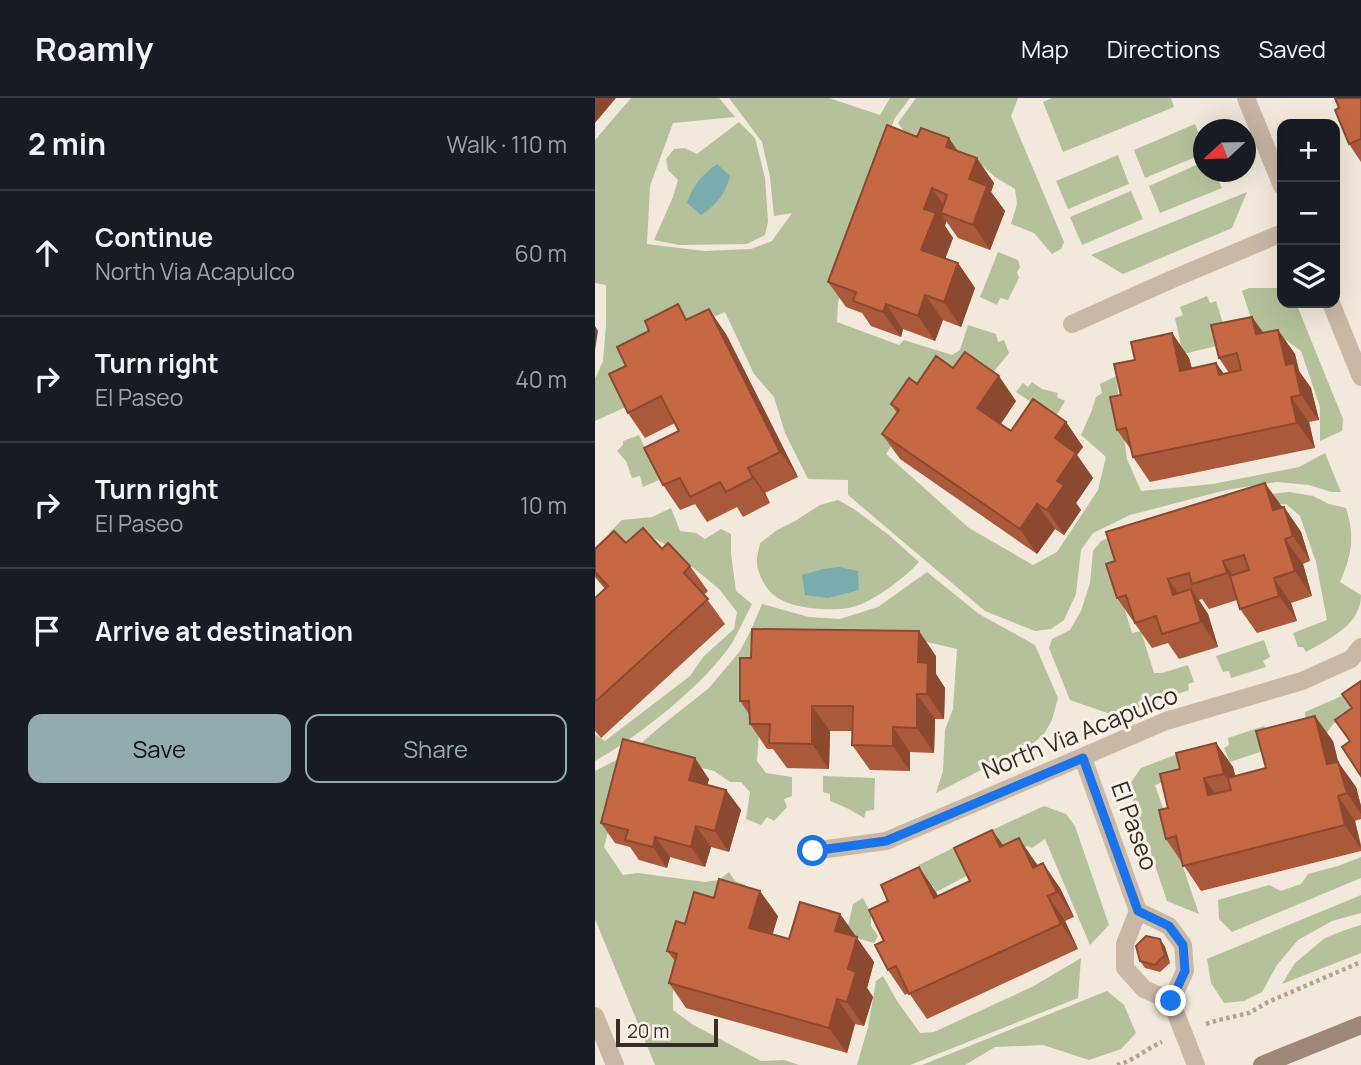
<!DOCTYPE html>
<meta charset="utf-8">
<style>
:root{--surface:#171b24;--page:#242831;--text:#f1f3f6;--muted:#9ea1a6;--line:#363941;--accent:#92abaf}
body{margin:0;font-family:Manrope,sans-serif;background:var(--page);color:var(--text)}
.controls{position:absolute;right:21px;top:21px;display:grid;overflow:hidden;border-radius:14px;box-shadow:0 7px 28px #0002}
.controls button{width:63px;height:63px;display:grid;place-items:center;padding:0;border:0;border-bottom:2px solid var(--line);background:var(--surface);color:var(--text);font:35px sans-serif}
.compass{position:absolute;left:598px;top:21px;width:63px;height:63px;border-radius:50%;background:var(--surface);box-shadow:0 7px 28px #0002;rotate:248deg}
.scale{position:absolute;left:21px;bottom:18px;width:102px;box-sizing:border-box;padding-left:7px;border:4px solid #372d28;border-top:0;font-size:19px;line-height:24px;white-space:nowrap;color:#372d28;-webkit-text-stroke:5px #faf2e8;paint-order:stroke}
.stop{position:absolute;width:21px;height:21px;margin:-16px;border:5px solid #1a73e8;border-radius:50%;background:#fff}
.stop.end{background:#1a73e8;border-color:#fff;box-shadow:0 2px 7px #0008}
.list{margin:0;padding:0;list-style:none}
h2{display:flex;justify-content:space-between;align-items:center;height:91px;margin:0;padding:0 28px;font-size:30px}
h2 small{font-size:23px;font-weight:400;color:var(--muted)}
.list li{display:grid;grid-template-columns:46px 1fr auto;gap:21px;align-items:center;box-sizing:border-box;height:126px;padding:0 28px;border-top:2px solid var(--line)}
.list b{display:block;font-size:26px;white-space:nowrap}
.list p{margin:0;font-size:23px;white-space:nowrap;color:var(--muted)}
.list em{font-size:23px;font-style:normal;color:var(--muted)}
.actions{display:flex;gap:14px;padding:21px 28px}
.actions a{flex:1;padding:16px 0;border:2px solid var(--accent);border-radius:14px;text-align:center;font-size:24px;color:var(--accent)}
.actions .main{background:var(--accent);color:#111}
.icon{flex:none;width:38px;height:38px;fill:none;stroke:currentColor;stroke-width:2;stroke-linecap:round;stroke-linejoin:round}
.map{position:relative;flex:none;width:766px;height:967px;overflow:hidden}
header{display:flex;align-items:center;gap:42px;box-sizing:border-box;height:98px;padding:0 35px;background:var(--surface);border-bottom:2px solid var(--line)}
header strong{font-size:33px}
nav{display:flex;gap:38px;margin-inline-start:auto;font-size:24px}
main{display:flex}
aside{flex:1;background:var(--surface)}
.map>svg:first-child{display:block}
.green{fill:#b4c19b}
.water{fill:#7aacaf}
.lines{fill:none;stroke-linecap:round;stroke-linejoin:round}
.path{stroke:#b6a292;stroke-width:4.5;stroke-dasharray:3.5 3.5;stroke-linecap:butt}
.minor{stroke:#cab8a7;stroke-width:18}
.secondary{stroke:#9e8779;stroke-width:18}
.wall{fill:#ab593b}
.shaded-wall{fill:#8b4930}
.building{fill:#c76845;stroke:#8b4930;stroke-width:2}
.route{stroke:#1a73e8;stroke-width:9}
.labels{text-anchor:middle;stroke-width:6;stroke-linejoin:round;paint-order:stroke}
.street-label{font-size:24px;fill:#372d28;stroke:#faf2e8}
</style>
<header>
<strong>Roamly</strong>
<nav><a>Map</a><a>Directions</a><a>Saved</a></nav>
</header>
<main>
<aside>
<h2>2 min<small>Walk · 110 m</small></h2>
<ul class="list">
<li><svg class="icon" aria-label="ahead" viewBox="0 0 24 24"><path d="M12 20V5M6 11l6-6 6 6"/></svg><div><b>Continue</b><p>North Via Acapulco</p></div><em>60 m</em></li>
<li><svg class="icon" aria-label="right" viewBox="0 0 24 24"><path d="M7 20v-9h11M14 6l5 5-5 5"/></svg><div><b>Turn right</b><p>El Paseo</p></div><em>40 m</em></li>
<li><svg class="icon" aria-label="right" viewBox="0 0 24 24"><path d="M7 20v-9h11M14 6l5 5-5 5"/></svg><div><b>Turn right</b><p>El Paseo</p></div><em>10 m</em></li>
<li><svg class="icon" aria-label="arrive" viewBox="0 0 24 24"><path d="M6 21V4h12l-3 4 3 4H6"/></svg><div><b>Arrive at destination</b></div></li>
</ul>
<div class="actions"><a class="main">Save</a><a>Share</a></div>
</aside>
<div class="map">
<svg width="766" height="967" viewBox="0 0 766 967">
<rect width="100%" height="100%" fill="#f2e8dc"/>
<path class="green" d="M36,0h88l16,19 -62,6 -23,63 -3,58 57,7 47,-2 21,-8 20,-28 -18,3 -4,-39 -8,-35 -33,-44h100l51,17 10,-17h20l-15,20 -11,26 12,7 -58,151 -1,20 62,23 5,-5 48,15 8,-5 8,-25 28,9 2,8 6,-2 5,13 -18,22 -68,24 -37,55 83,74 64,37 24,-13 41,-62 8,-33 -25,-22 11,-25 4,-13 6,-4 -2,-9 16,-8 11,83 14,32 72,-7 86,-17 26,-14 16,39h-10l-22,-7 -32,-3 -51,8 -96,25 -37,18 -12,17 -5,44 -12,26 -13,9 -16,2 -50,-20 -137,-116v-15l-40,-1 -23,-46 -11,-36 -20,-23 -29,-62 -67,29 -32,66 -31,14v-42l8,-18 3,-36v-40l-11,-2v-143z
M321,0h102l-7,18 53,126 -3,7 -9,5 -18,-21 -23,-9 6,-20 -2,-15 -20,-12 -22,-20 -65,-20 -10,-14z
M457,0h119l3,9 -111,45 -20,-50z
M144,24l16,16 10,40 3,44 -3,13 -18,9 -68,1 -25,-5 19,-43 5,-17 -10,-10 -2,-11 8,-10 11,-1 12,6z
M600,26l8,21v9l-58,24 -11,-28z
M523,57l11,29 -61,25 -12,-28z
M608,64v10h12l7,16 -62,25 -11,-27z
M536,93l12,28 -61,26 -12,-28z
M652,94l-15,36 -109,46 -32,-19z
M403,154l20,8 2,7 -3,5 2,6 -11,22 -8,-2 -3,7 -17,-8z
M654,190h33v15h14l47,116 -1,12 -22,10v-34l-19,-56 -26,-19 -18,4 -15,-45z
M612,198l3,7 6,-2 13,42 -46,11 -8,-36 8,-3 -3,-8z
M437,284l10,7 16,4 -1,4 8,4 -10,17 -39,-26 7,-9 5,4z
M44,337l20,45 -16,7 -3,-11 -8,2 -6,-17 -9,-10 6,-6v-4z
M694,394l24,4 16,8 17,4c9,29 6,46 -6,74l21,13c0,30 -32,44 -55,57l-3,-5h-5l-5,-14 34,-13 -11,-58 -16,-46 -14,-12 -26,1 -146,69 18,59 9,-2 13,42h8l26,-8 6,17 -6,2 1,6 -73,26 -46,-16 -21,-52 3,-9 18,-9 11,-19 9,-28 3,-32 8,-10 20,-9 99,-33z
M243,402l16,9 36,27 29,26c-13,15 -46,40 -66,45 -20,5 -62,2 -78,-11 -9,-6 -17,-22 -18,-32 -1,-7 2,-15 3,-21l17,-13 18,-9 25,-16z
M76,410l9,23 16,2 9,6 16,-10 10,5v20l5,37 16,13c-7,13 -13,27 -20,39 -28,42 -93,93 -137,118v-27l10,7 85,-65 14,-20 30,-27 3,-17 -18,-23 -53,-44 -19,-11 -24,19 -14,-20 13,-13 30,-3z
M332,474l52,42 56,31 23,53 -6,22 -8,14 -12,10 -96,49 7,-22 2,-41 8,-21 4,-60 -51,-12 -147,96 -2,28 9,12 26,4v19l-8,3 3,8 -13,14 -7,-4 -6,8 -15,-6 4,-27 -9,-10h-11l-16,-11 -81,-21 28,-24 48,-38 31,-37 11,-21 11,-26 47,13 31,2 38,-12z
M669,542l6,17 -7,4 3,6 -35,11 -2,-7 -6,1 -7,-16z
M749,597l4,7 8,-4 5,12 -28,14 -6,9 -20,7 -2,-28z
M669,628l11,21 -45,15 -6,-14 5,-3 -1,-7z
M593,652l9,19 -42,16 44,129 -32,-13 -36,-107 -1,-10 11,-16z
M35,655l-26,94 19,28 15,-2 67,9 14,-2 10,-8 6,9 11,4 -4,16 -22,-5 -11,4 -36,80v30l19,14 69,37 23,-1 15,5h-144l-60,-146v-148z
M228,678l52,2 -1,32 -8,1 -2,7 -15,-9 -19,-8v-7l-7,-2z
M449,708l22,8 9,12 34,99 -19,20 -45,-106 -13,9 -5,-2 -17,9 -17,-20 -1,-5z
M358,750l4,7 5,-2 10,20 -36,19 -3,-6 -9,3 -6,-15 4,-3 -3,-6z
M766,759v21l-129,54 -13,-13 -1,-19 51,-15 12,6 20,-7 7,-10 30,-8z
M766,797v18l-29,8 -34,19 -21,25 -15,27 -18,9 -20,2 -13,-20 -4,-24z
M268,800l8,16v12l7,10 -4,7 -28,-8 7,-31z
M766,827v28l-79,31 13,-21 30,-25 20,-8z
M486,860l-3,40 -168,67h-53l11,-38 8,-46 7,-5 14,25 23,32 14,-1 98,-45z
M512,893l17,14 12,28 -15,16 -32,11 -46,-15 -48,2 -30,18h-43z"/>
<path class="water" d="M122,66l13,12c-5,18 -13,29 -29,39l-14,-12c6,-18 15,-28 30,-39z
M244,469l19,4 1,19 -31,8 -23,-3 -3,-20 21,-6z"/>
<g class="lines">
<path class="path" d="M611,926l13,-4 30,-7 19,-11 93,-40
M522,967c16,-4 29,-16 45,-23"/>
<path class="minor" d="M651,0l36,88
M736,205l30,74
M477,226l96,-43 114,-48
M488,660l55,153 -13,33v24l19,21 27,12 25,64
M217,753l74,-10 280,-120 136,-40 49,-22 10,-12
M543,813l31,15 14,19 2,26 -14,30
M0,918l20,49"/>
<path class="secondary" d="M667,967l99,-40"/>
</g>
<path class="wall" d="M766,0v64l-12,-18z
M363,53l36,32 -3,9 14,19 -15,39 -32,-12 -12,-17 -1,5 8,12 -8,21 13,4 17,25 -14,39 -18,-7 -8,21 -32,-12 -2,8 -30,-11 -9,-13 -16,-6 -18,-25z
M657,219l11,16 15,-3 17,24 4,17 12,17 8,32 -10,2 6,26 -165,34 -17,-25 -1,-6 -15,-21 4,-35 14,-35 37,-27 17,25 3,10 24,-5 8,11 5,-1 -10,-15z
M94,221l37,15 72,143 -33,16 5,10 -27,14 -6,-10 -30,15 -12,-18 -15,6 -17,-25 16,-54 -4,-8 -30,15 -17,-25z
M358,270l63,33 -15,23 10,7 55,-9 17,25 -6,8 16,23 -17,25 5,7 -17,25 -9,-6 -18,25 -137,-95 -18,-25 15,-21 -6,-9 26,-20z
M689,409l17,25 9,29 -7,3 9,32 -21,7 6,18 -40,12 -17,-24 -3,-9 -28,9 -7,-10 -3,1 9,14 10,33 -39,12 -11,-16 -16,5 -35,-50z
M31,445l36,6 28,17 18,25 -4,4 21,29 -124,114 -6,-7v-133l10,-9 -10,-12v-28z
M341,558v18l9,14 -1,31h-9l-1,34 -24,-1v19l-40,-1 -18,-25 1,-14h-23l-1,38 -42,-1 -14,-19h-6l-17,-25 -1,-10 -9,-13z
M738,643l5,21 18,25 5,19v13l-6,2 6,24v6l-160,40 -35,-52 2,-31 12,-39 36,-26 17,24 2,9 31,-8z
M114,681l-2,6 19,5 15,20 -12,42 -18,-5 -6,20 -35,-10 -3,11 -28,-8 -9,-13 -15,-4 -14,-20z
M397,732l11,15 33,18 2,2 22,23 14,29 -9,4 13,28 -151,70 -18,-26 -4,2 -17,-25 -4,-29 4,-40 31,-34 19,29 32,-15z
M245,816l34,48 -7,26 6,9 -9,29 -9,-2 -8,29 -161,-45 -17,-25 6,-22 -8,-10 18,-27 93,-8 -6,19 17,4z
M565,841l5,8 5,16 -10,9 -15,-4 -5,-7z"/>
<path class="shaded-wall" d="M0,0h21l-21,25z
M354,40l17,25 -20,-16z
M382,60l17,25 -3,9 14,19 -15,39 -17,-25 -4,-46z
M337,90l17,25h-8l5,8 -1,5 8,12 -14,37 -18,-25 3,-41z
M363,165l17,25 -14,39 -17,-25z
M330,197l18,25 -8,21 -17,-25z
M291,206l17,25 -2,8 -18,-25z
M114,211l17,25 72,143 -18,-25z
M657,219l18,25 -14,-8z
M0,228l3,5 -3,19z
M683,232l17,24 4,17 12,17 8,32 -18,-25 -15,-30z
M577,235l17,25 9,38 -18,-25z
M621,265l18,25 -15,-13z
M404,278l17,25 -22,32 -17,-25z
M696,299l18,25 6,26 -18,-25z
M471,324l17,25 -6,8 16,23 -17,25 5,7 -17,25 -17,-25 10,-29 -2,-43z
M153,370l17,25 5,10 -17,-25z
M670,385l18,25 -10,2z
M442,406l18,25 -18,25 -17,-25z
M689,409l17,25 9,29 -17,-25z
M690,441l18,25 9,32 -17,-25z
M628,463l17,25 4,12 -17,-25z
M679,480l17,25 6,18 -18,-25z
M573,481l18,25 -13,-9z
M596,491l17,25 10,33 -17,-25z
M324,533l17,25v18l9,14 -1,31 -17,-25 -9,-32z
M322,596l18,25 -1,34 -17,-25z
M217,608l18,25 -1,38 -17,-25z
M720,618l18,25 12,48 -18,-25z
M298,629l17,25v19l-17,-25z
M621,645l17,24 8,32 -17,-25z
M100,660l14,21 -6,21 -14,-20z
M743,664l18,25 5,19v8l-14,-21z
M609,680l18,25 -14,-8z
M131,692l15,20 -12,42 -14,-21z
M743,698l17,25 6,28 -16,-24z
M101,728l15,21 -6,20 -14,-20z
M397,732l18,25 -10,-8z
M60,739l15,20 -3,11 -14,-21z
M424,740l17,25 14,30 -17,-25z
M448,765l17,25 14,29 -17,-25z
M324,769l17,25 15,31 -17,-25z
M165,793l18,25 -11,37 -18,-25z
M453,798l17,25 13,28 -17,-25z
M245,816l34,48 -7,26 6,9 -9,29 -17,-24 1,-33 -13,-38z
M565,841l5,8 5,16 -5,-8z
M242,901l18,25 -8,29 -18,-25z"/>
<path class="building" d="M740,0h26v41l-12,5 -14,-34 4,-2z
M292,27l30,12 4,-9 28,10 -3,9 31,11 -8,21 18,7 -14,39 -32,-12 6,-18 -15,-7 -8,21 12,4 -15,37 37,13 -14,39 -19,-7 -7,21 -32,-12 -3,8 -30,-11 3,-9 -28,-10z
M83,206l8,16 23,-11 71,143 -32,16 5,10 -27,14 -6,-10 -30,15 -10,-19 -17,7 -19,-37 35,-17 -18,-35 -33,17 -19,-39 17,-8 -9,-19 32,-16 -4,-10z
M657,219l4,17 22,-4 8,35 8,-2 7,32 -10,2 6,26 -164,34 -7,-29 -9,2 -7,-33 11,-2 -7,-31 21,-4 -4,-18 41,-9 8,38 36,-8 3,12 22,-5 -4,-17 -18,5 -8,-33z
M370,254l34,24 -22,32 34,23 22,-32 33,23 -11,16 21,15 -19,28 7,4 -17,25 -10,-6 -17,25 -138,-95 17,-24 -8,-6 18,-26 8,6 19,-28 17,12z
M670,385l8,27 11,-3 9,29 -8,3 10,32 -21,7 5,18 -39,13 -10,-33 19,-6 -5,-15 -21,6 4,12 -35,11 -3,-11 -21,6 5,16 18,-6 10,33 -39,12 -6,-18 -21,7 -9,-28 -9,3 -11,-34 9,-3 -9,-29z
M48,430l19,21 6,-6 22,23 -6,7 24,26 -113,103v-104l13,-12 -13,-14v-23l19,-18 12,12z
M157,531l167,2 -1,31 10,1 -1,31h-10v34l-24,-1v19l-41,-1 1,-39h-41v38l-43,-1 1,-19h-20l-1,-23h-9v-43h11z
M766,583v95l-19,-29 8,-6 -15,-21 17,-12 -10,-14z
M720,618l12,48 11,-2 9,31 -9,3 7,29 -162,41 -7,-30 -10,3 -7,-29 9,-2 -8,-34 20,-5 -4,-16 40,-10 8,31 -20,4 4,17 23,-5 -3,-12 38,-10 -10,-37z
M28,641l72,19 -6,22 37,10 -11,41 -19,-5 -5,21 -36,-10 -2,10 -28,-7 3,-10 -27,-7z
M397,732l8,17 19,-9 14,30 10,-5 14,29 -9,4 13,28 -152,70 -13,-28 -8,4 -13,-25 9,-4 -15,-31 19,-9 -7,-16 38,-18 15,31 36,-17 -16,-33z
M124,781l41,12 -11,37 40,11 11,-37 40,12 -5,17 22,6 -9,32 8,3 -9,30 -10,-3 -8,29 -160,-45 8,-29 -10,-3 9,-30 9,3 9,-32 20,6z
M551,838l14,3 5,16 -10,10 -15,-4 -4,-15z"/>
<g class="lines">
<path class="route" d="M218,753l73,-10 197,-83 55,153 31,15 14,19 2,26 -14,30"/>
</g>
<g class="labels">
<g class="street-label">
<text transform="translate(485 635) rotate(-22)" y="8">North Via Acapulco</text>
<text transform="translate(539 728) rotate(70)" y="8">El Paseo</text>
</g>
</g>
</svg>
<div class="controls">
<button>+</button>
<button>−</button>
<button><svg class="icon" aria-label="layers" viewBox="0 0 24 24"><path d="M12 4l9 5-9 5-9-5zM3 14l9 5 9-5"/></svg></button>
</div>
<svg class="compass" viewBox="-18 -18 36 36"><path d="M0-13l5 13h-10z" fill="#e53935"/><path d="M0 13l5-13h-10z" fill="#9ea1a6"/></svg>
<div class="scale">20 m</div>
<div class="stop" style="left:218px;top:753px"></div>
<div class="stop end" style="left:576px;top:903px"></div>
</div>
</main>
